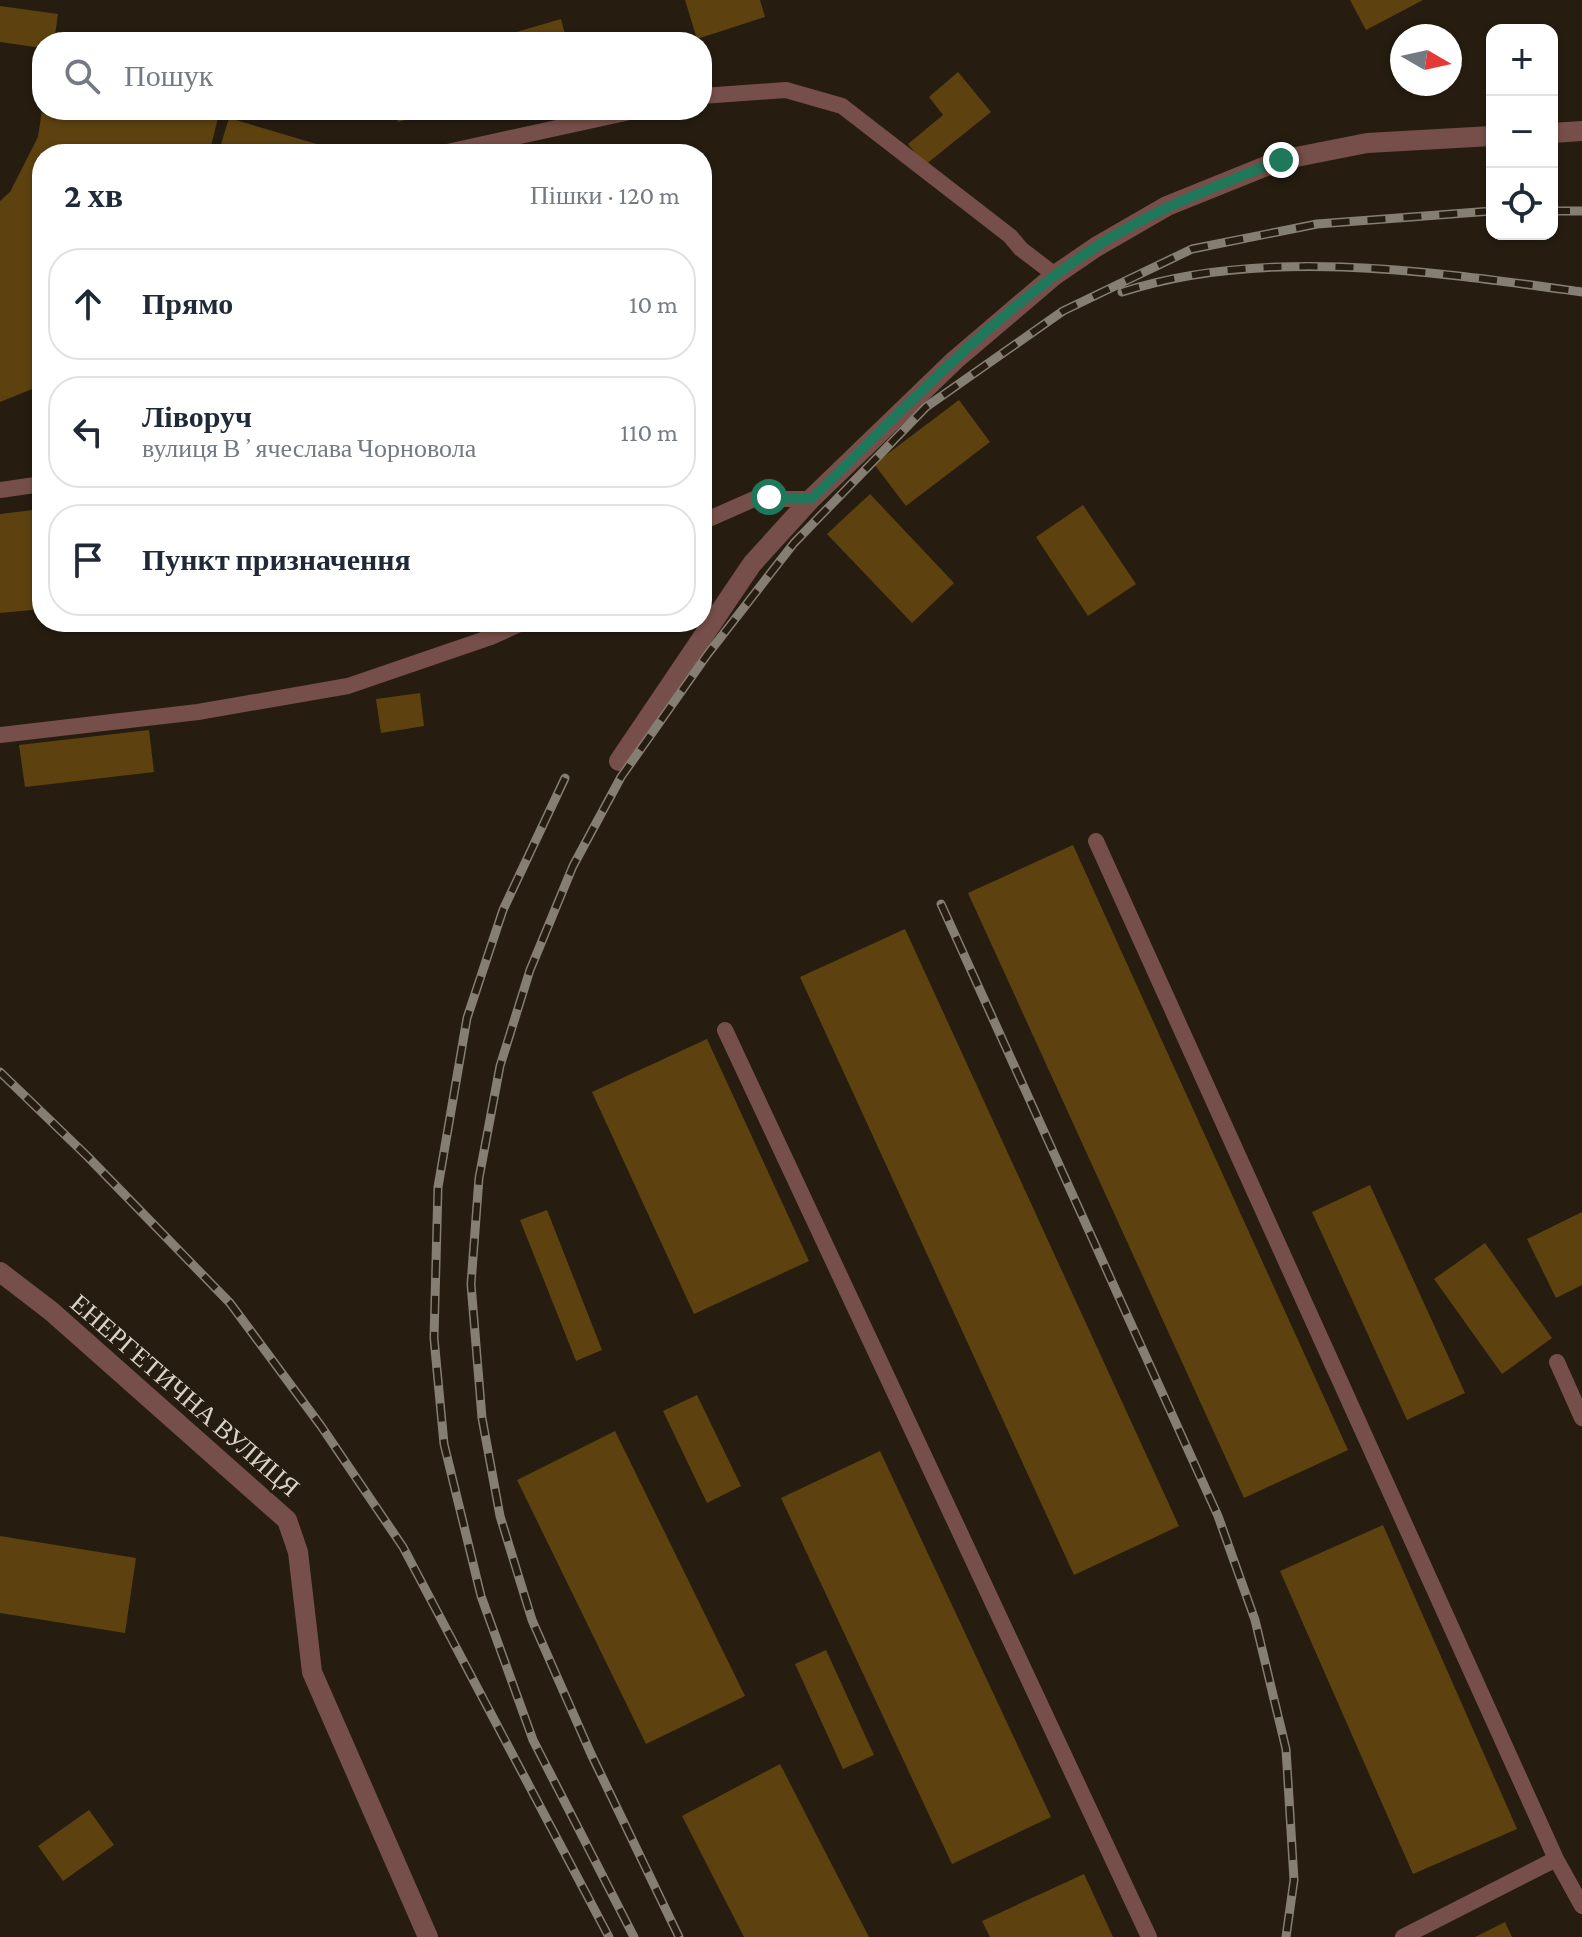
<!DOCTYPE html>
<html lang="uk">
<meta charset="utf-8">
<style>
:root{--surface:#fff;--page:#f2f2f3;--text:#1f2937;--muted:#747a83;--line:#e0e1e3}
body{margin:0;font-family:"Crimson Pro",serif;background:var(--page);color:var(--text)}
.controls{position:absolute;right:24px;top:24px;display:grid;overflow:hidden;border-radius:16px;box-shadow:0 2px 6px #0004}
.controls button{width:72px;height:72px;display:grid;place-items:center;padding:0;border:0;border-bottom:2px solid var(--line);background:var(--surface);color:var(--text);font:40px sans-serif}
.compass{position:absolute;left:1390px;top:24px;width:72px;height:72px;border-radius:50%;background:var(--surface);box-shadow:0 2px 6px #0004;rotate:99deg}
.stop{position:absolute;width:24px;height:24px;margin:-18px;border:6px solid #20785b;border-radius:50%;background:#fff}
.stop.end{background:#20785b;border-color:#fff;box-shadow:0 2px 8px #0008}
.list{margin:0;padding:0;list-style:none}
h2{display:flex;justify-content:space-between;align-items:center;height:104px;margin:0;padding:0 32px;font-size:34px}
h2 small{font-size:26px;font-weight:400;color:var(--muted)}
.list li{display:grid;grid-template-columns:52px 1fr auto;gap:24px;align-items:center;box-sizing:border-box;height:112px;margin:0 16px 16px;padding:0 16px;border:2px solid var(--line);border-radius:32px}
.list b{display:block;font-size:30px;white-space:nowrap}
.list p{margin:0;font-size:26px;white-space:nowrap;color:var(--muted)}
.list em{font-size:26px;font-style:normal;color:var(--muted)}
.icon{flex:none;width:44px;height:44px;fill:none;stroke:currentColor;stroke-width:2;stroke-linecap:round;stroke-linejoin:round}
.map{position:relative;flex:none;width:1582px;height:1937px;overflow:hidden}
.search{position:absolute;background:var(--surface);box-shadow:0 2px 6px #0004;left:32px;top:32px;width:680px;height:88px;display:flex;align-items:center;gap:20px;box-sizing:border-box;padding:0 28px;border-radius:32px;color:var(--muted);font-size:30px}
.panel{position:absolute;background:var(--surface);box-shadow:0 2px 6px #0004;left:32px;top:144px;width:680px;height:488px;border-radius:32px}
.map>svg:first-child{display:block}
.building{fill:#5d4210}
.lines{fill:none;stroke-linecap:round;stroke-linejoin:round}
.service{stroke:#774f4a;stroke-width:16}
.minor{stroke:#774f4a;stroke-width:20}
.rail-casing{stroke:#857e73;stroke-width:9}
.rail{stroke:#261d10;stroke-width:6;stroke-dasharray:18;stroke-linecap:butt}
.route{stroke:#20785b;stroke-width:10}
.labels{text-anchor:middle;stroke-width:6;stroke-linejoin:round;paint-order:stroke}
.street-label{font-size:26px;fill:#d8d2c9;stroke:#261d10}
</style>
<div class="map">
<svg width="1582" height="1937" viewBox="0 0 1582 1937">
<rect width="100%" height="100%" fill="#261d10"/>
<path class="building" d="M685,0h75l5,17 -68,22z
M1350,0h73l-57,30z
M0,6l58,8 -4,28h-12v6l-42,-6z
M561,19l6,23h-81v-1z
M958,72l33,40 -66,53 -17,-21 35,-29 -14,-18z
M42,110h178l-11,44h-167v231l-42,17v-201l10,-9 28,-55z
M394,110h43v1l-39,11z
M229,118l118,35v1h-129z
M959,400l31,42 -84,64 -32,-42z
M870,494l84,89 -42,40 -85,-89z
M1083,505l53,79 -48,32 -52,-79z
M42,509v100l-42,4v-99z
M420,693l4,33 -43,7 -5,-34z
M149,730l5,42 -129,15 -6,-42z
M1073,845l275,605 -104,48 -276,-605z
M905,929l274,597 -105,49 -274,-598z
M707,1039l102,222 -115,53 -102,-222z
M1370,1185l95,208 -58,27 -95,-208z
M547,1210l55,140 -26,11 -56,-141z
M1582,1212v73l-26,13 -29,-59z
M1485,1243l67,95 -50,36 -68,-95z
M697,1395l44,91 -34,17 -44,-92z
M615,1431l130,265 -99,48 -129,-264z
M880,1451l171,366 -99,47 -171,-366z
M1383,1525l134,304 -104,45 -133,-303z
M0,1536l136,22 -11,75 -125,-20z
M826,1650l48,105 -31,14 -48,-105z
M780,1764l89,173h-125l-62,-121z
M89,1810l25,35 -51,36 -25,-35z
M1084,1874l29,63h-123l-8,-16z
M1505,1922l7,15h-37z"/>
<g class="lines">
<path class="service" d="M702,96l84,-6 56,16 168,130 11,13 34,26
M438,154l201,-44
M0,490l42,-6
M702,522l52,-23h57
M0,735l198,-23 150,-26 143,-49 33,-15
M1096,841l460,1018 26,47
M725,1030l424,907
M1557,1362l25,56
M1403,1937l153,-78"/>
<path class="minor" d="M1552,133l30,-2
M619,761l133,-197 59,-65 144,-139 100,-85 41,-28 71,-41 114,-46 86,-17 125,-7
M0,1272l51,39 236,209 11,32 14,120 116,265"/>
<g class="rail-casing">
<path id="rail" d="M1552,211h30
M1122,292c142,-46 314,-20 460,0
M565,778l-62,132 -36,108 -29,169 -4,151 10,106 37,152 52,144 101,197
M941,904l277,612 37,104 31,129 8,131 -8,57
M0,1072l87,84 143,147 91,123 82,121 206,390
M679,1937l-88,-183 -59,-134 -32,-104 -18,-98 -11,-134 8,-106 21,-112 30,-96 43,-104 48,-89 86,-122 87,-112 132,-136 137,-96 129,-62 125,-25 175,-13"/>
</g>
<use href="#rail" class="rail"/>
</g>
<g class="lines">
<path class="route" d="M769,497l42,2c90,-87 178,-182 283,-251 58,-38 123,-62 187,-88"/>
</g>
<g class="labels">
<g class="street-label">
<text transform="translate(185 1395) rotate(41)" y="9">ЕНЕРГЕТИЧНА ВУЛИЦЯ</text>
</g>
</g>
</svg>
<div class="controls">
<button>+</button>
<button>−</button>
<button><svg class="icon" aria-label="locate" viewBox="0 0 24 24"><circle cx="12" cy="12" r="6"/><path d="M12 2v4M12 18v4M2 12h4M18 12h4"/></svg></button>
</div>
<svg class="compass" viewBox="-18 -18 36 36"><path d="M0-13l5 13h-10z" fill="#e53935"/><path d="M0 13l5-13h-10z" fill="#747a83"/></svg>
<div class="stop" style="left:769px;top:497px"></div>
<div class="stop end" style="left:1281px;top:160px"></div>
<div class="search"><svg class="icon" aria-label="search" viewBox="0 0 24 24"><circle cx="10" cy="10" r="6"/><path d="M15 15l6 6"/></svg>Пошук</div>
<section class="panel">
<h2>2 хв<small>Пішки · 120 m</small></h2>
<ul class="list">
<li><svg class="icon" aria-label="ahead" viewBox="0 0 24 24"><path d="M12 20V5M6 11l6-6 6 6"/></svg><div><b>Прямо</b></div><em>10 m</em></li>
<li><svg class="icon" aria-label="left" viewBox="0 0 24 24"><path d="M17 20v-9H6M10 6l-5 5 5 5"/></svg><div><b>Ліворуч</b><p>вулиця Вʼячеслава Чорновола</p></div><em>110 m</em></li>
<li><svg class="icon" aria-label="arrive" viewBox="0 0 24 24"><path d="M6 21V4h12l-3 4 3 4H6"/></svg><div><b>Пункт призначення</b></div></li>
</ul>
</section>
</div>
